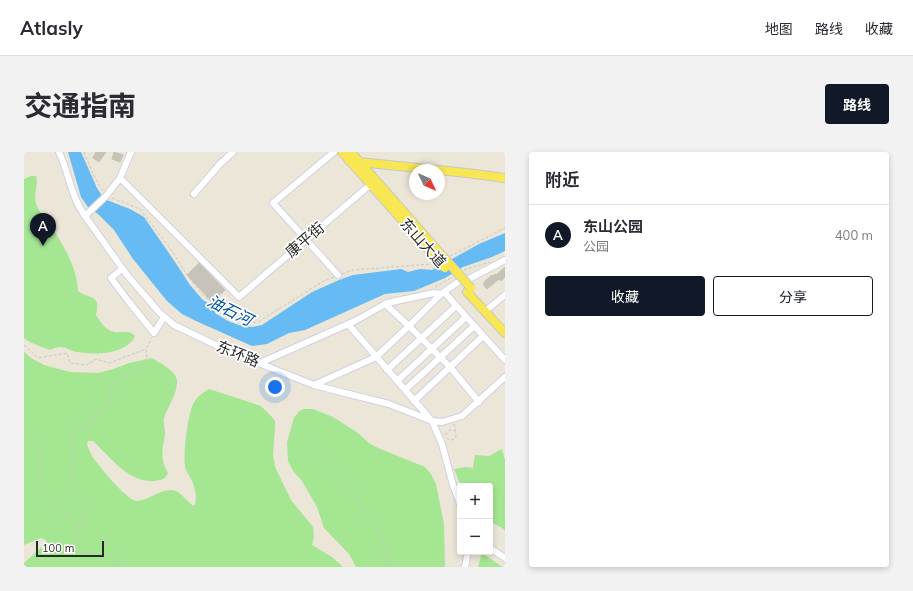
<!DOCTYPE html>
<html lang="zh">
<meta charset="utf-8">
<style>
:root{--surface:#fff;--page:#f2f2f3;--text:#2b2b33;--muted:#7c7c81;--line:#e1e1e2;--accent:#111827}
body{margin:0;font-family:Mulish,"Noto Sans SC",sans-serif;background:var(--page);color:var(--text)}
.controls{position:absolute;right:12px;bottom:12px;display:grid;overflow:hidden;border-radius:4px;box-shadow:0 2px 6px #0003}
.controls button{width:36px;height:36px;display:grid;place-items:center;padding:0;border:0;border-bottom:1px solid var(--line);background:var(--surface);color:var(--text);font:20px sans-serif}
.compass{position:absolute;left:385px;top:12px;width:36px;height:36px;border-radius:50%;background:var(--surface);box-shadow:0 2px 6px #0003;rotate:134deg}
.scale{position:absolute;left:12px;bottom:10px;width:68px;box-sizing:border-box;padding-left:4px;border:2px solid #292929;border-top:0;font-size:11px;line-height:14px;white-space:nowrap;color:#292929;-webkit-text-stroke:3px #fff;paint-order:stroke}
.you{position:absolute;left:251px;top:235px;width:14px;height:14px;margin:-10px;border:3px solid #fff;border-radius:50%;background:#1a73e8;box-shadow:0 0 0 6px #1a73e833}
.badge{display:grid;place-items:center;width:26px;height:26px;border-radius:50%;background:var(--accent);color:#fff;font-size:13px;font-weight:700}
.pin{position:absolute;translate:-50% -33px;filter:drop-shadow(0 1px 2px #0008)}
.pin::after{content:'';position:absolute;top:21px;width:14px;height:12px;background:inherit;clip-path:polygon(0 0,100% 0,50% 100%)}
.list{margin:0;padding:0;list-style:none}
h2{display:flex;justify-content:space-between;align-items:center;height:52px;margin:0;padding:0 16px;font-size:17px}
h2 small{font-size:13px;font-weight:400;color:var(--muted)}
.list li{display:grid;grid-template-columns:26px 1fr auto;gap:12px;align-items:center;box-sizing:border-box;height:60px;padding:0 16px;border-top:1px solid var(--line)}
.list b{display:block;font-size:15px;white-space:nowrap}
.list p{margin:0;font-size:13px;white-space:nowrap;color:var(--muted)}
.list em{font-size:13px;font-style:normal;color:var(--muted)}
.actions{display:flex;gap:8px;padding:12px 16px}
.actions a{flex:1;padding:9px 0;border:1px solid var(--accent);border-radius:4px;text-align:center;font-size:14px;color:var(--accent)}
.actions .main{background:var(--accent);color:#fff}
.map{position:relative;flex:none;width:481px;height:415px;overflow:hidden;border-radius:4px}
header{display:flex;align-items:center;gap:24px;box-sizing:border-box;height:56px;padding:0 20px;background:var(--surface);border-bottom:1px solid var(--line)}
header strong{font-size:19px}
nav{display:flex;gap:22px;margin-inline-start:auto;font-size:14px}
.intro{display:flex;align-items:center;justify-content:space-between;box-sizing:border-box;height:96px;padding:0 24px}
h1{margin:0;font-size:28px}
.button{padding:10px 18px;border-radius:4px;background:var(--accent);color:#fff;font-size:14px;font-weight:700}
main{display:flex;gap:24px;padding:0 24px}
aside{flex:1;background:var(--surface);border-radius:4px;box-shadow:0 2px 6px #0003}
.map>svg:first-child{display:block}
.green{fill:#a4e692}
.water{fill:#66bbf4}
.building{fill:#c7c3b9;stroke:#c7c3b3}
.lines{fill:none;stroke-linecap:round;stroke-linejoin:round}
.minor-casing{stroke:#cfd0e3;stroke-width:8}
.major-casing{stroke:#c7c7c7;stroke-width:10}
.path{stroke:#c7c7c7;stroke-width:1;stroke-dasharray:3 2;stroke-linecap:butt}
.minor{stroke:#fff;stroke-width:6}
.major{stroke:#f7e753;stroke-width:8}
.major-bridge-casing{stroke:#c7c7c7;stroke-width:10;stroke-linecap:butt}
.major-bridge{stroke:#f7e753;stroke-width:8}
.labels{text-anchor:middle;stroke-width:3.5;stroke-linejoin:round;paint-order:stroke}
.street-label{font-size:15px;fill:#292929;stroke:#fff}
.water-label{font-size:16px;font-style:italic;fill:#06569f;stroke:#fff}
</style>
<header>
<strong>Atlasly</strong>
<nav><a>地图</a><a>路线</a><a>收藏</a></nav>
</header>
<div class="intro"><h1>交通指南</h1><a class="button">路线</a></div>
<main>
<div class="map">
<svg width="481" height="415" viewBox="0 0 481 415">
<rect width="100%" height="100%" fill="#ece6d9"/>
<path class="green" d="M7,24h5c3,10 -4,20 1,30 3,8 10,13 14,20 13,20 26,42 27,65 12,9 23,2 18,24 4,6 10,16 18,17 9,1 14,-3 21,4 -9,19 -40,19 -58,16 -11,-2 -13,-9 -27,-2 -6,-2 -22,-8 -26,-12v-159z
M0,200l7,6 13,7 26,7 28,1 15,-4 16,-6 23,-5c8,5 20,11 24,19 5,11 -9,31 -12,41 -1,5 1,11 1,16 -2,15 -6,23 3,39 -3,7 -7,7 -15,8 -25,1 -43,-24 -60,-40h-5l-1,4c2,4 4,10 7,14 6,8 33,42 43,42 12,-1 23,-12 35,-11 9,1 15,12 22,16 4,-7 1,-20 -3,-27 -2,-5 -6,-8 -6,-14 -2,-11 3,-56 10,-64 3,-5 9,-9 14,-12l52,17 11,11 3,4v6l-2,28 2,12 16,33 22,27 1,9 -2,9 20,12 11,10h-319v-4l21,-19 1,-4 -5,-2 -17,7z
M280,257h9l20,8 25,16 11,10 9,5 47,19 6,7 5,10 8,40 1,43h-89l-7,-13 -25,-26 -7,-21 -15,-26 -9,-10 -5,-10 -1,-19 7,-24 5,-7z
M478,297l3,11v70l-15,-9v-35h-29l-7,-17 12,-2 7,1 2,-13 14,1z
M458,401l19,13 3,1h-26z"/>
<path class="water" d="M44,0h13l16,36 7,11 26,10 14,8 31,45 15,23 12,14 14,10 -1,4 13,8 11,4 13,2 10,-2 50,-33 27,-12 14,-5 48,-6 7,3 12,-3 12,1 47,-26 26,-11v18l-13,6 -29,10 -18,11 -31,13 -29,3 -80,36 -16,3 -22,11 -15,2 -56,-25 -14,-7 -15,-13 -34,-42 -19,-29 -16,-16 -10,-7 -7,-10z"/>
<path class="building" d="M72,0h10l-7,10 -6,-4z
M90,0l9,3 -3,7 -8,-3z
M175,111l26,27 -13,12 -25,-27z
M481,115v10l-4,4 -2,-2 -12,10 -4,-5 2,-2h-1l8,-7v1l3,-2 1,1z"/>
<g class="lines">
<g class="minor-casing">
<path id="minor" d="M35,0c10,21 12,45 26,64l21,-20 14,-18 11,-26
M310,0l-61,51 65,72
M96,26l119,119 132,-113
M170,42l26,-30 13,-12
M61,64l42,59 32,37 15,13 46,22 61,25 33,13 27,7 48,12 43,17 10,1 20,-6 43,-39
M98,117l-11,9 18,24 25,31 10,-16
M441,129l40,-21
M420,140l61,68
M361,152l24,22 32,-32 17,-12
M465,156l16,-13
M324,172l84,97 10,23 11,41 7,19
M236,211l95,-42 32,-18 47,-10 7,1
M363,218l69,-64
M373,229l69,-64
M290,233l62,-28 33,-31 41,41 29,35
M381,238l69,-64
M390,249l69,-65
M466,396l15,10
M441,415l3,-15"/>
</g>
<g class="major-casing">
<path id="major" d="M318,0l92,104
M327,0l87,99
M325,9l118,12 38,5
M443,140l38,41"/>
</g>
<path class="path" d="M60,0l9,22 10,17
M88,46l28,11 32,42 15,24 15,19 19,15 -2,4c13,6 24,11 39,9l64,-40 12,-5
M426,104l55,-28
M440,118l26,-8
M318,122l11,-4 79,-6
M411,135l18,-10
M0,193l14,13 29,-5 3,10 17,2 9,-6 13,4 37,-14
M430,272l2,6 -1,1
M422 283a5 5 0 1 1 10 0a5 5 0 1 1-10 0Z
M0,290l6,-1c19,18 7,26 12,46 4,20 20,20 29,34 4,6 3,11 5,18 1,5 4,9 7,13l28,5 5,3 2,7
M292,292l45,60 3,13 15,15 13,35
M51,380c25,-31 3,-24 -8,-49l4,-5c0,-14 9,-21 -1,-35 3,-10 10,-16 20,-16l5,-7 -2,-6 8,-1 10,-16 2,-16 22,-9 12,-14 -1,-9 6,-11"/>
<use href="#minor" class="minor"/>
<use href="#major" class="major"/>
<g class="major-bridge-casing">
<path id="major-bridge" d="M414,99l33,37
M410,104l11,12"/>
</g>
<use href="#major-bridge" class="major-bridge"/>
</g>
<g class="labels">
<g class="street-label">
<text transform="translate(281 88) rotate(-40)" y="5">康平街</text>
<text transform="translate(399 91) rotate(48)" y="5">东山大道</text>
<text transform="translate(214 202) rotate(22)" y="5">东环路</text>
</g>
<g class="water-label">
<text transform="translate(206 158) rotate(27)" y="6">油石河</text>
</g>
</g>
</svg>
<div class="controls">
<button>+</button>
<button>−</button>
</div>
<svg class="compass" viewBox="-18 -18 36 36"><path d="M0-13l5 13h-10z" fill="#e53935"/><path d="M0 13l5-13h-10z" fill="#7c7c81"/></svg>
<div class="scale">100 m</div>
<div class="you"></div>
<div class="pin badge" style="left:19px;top:94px">A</div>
</div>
<aside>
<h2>附近<small></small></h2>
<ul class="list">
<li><span class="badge">A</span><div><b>东山公园</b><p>公园</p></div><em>400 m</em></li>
</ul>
<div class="actions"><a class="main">收藏</a><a>分享</a></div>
</aside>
</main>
